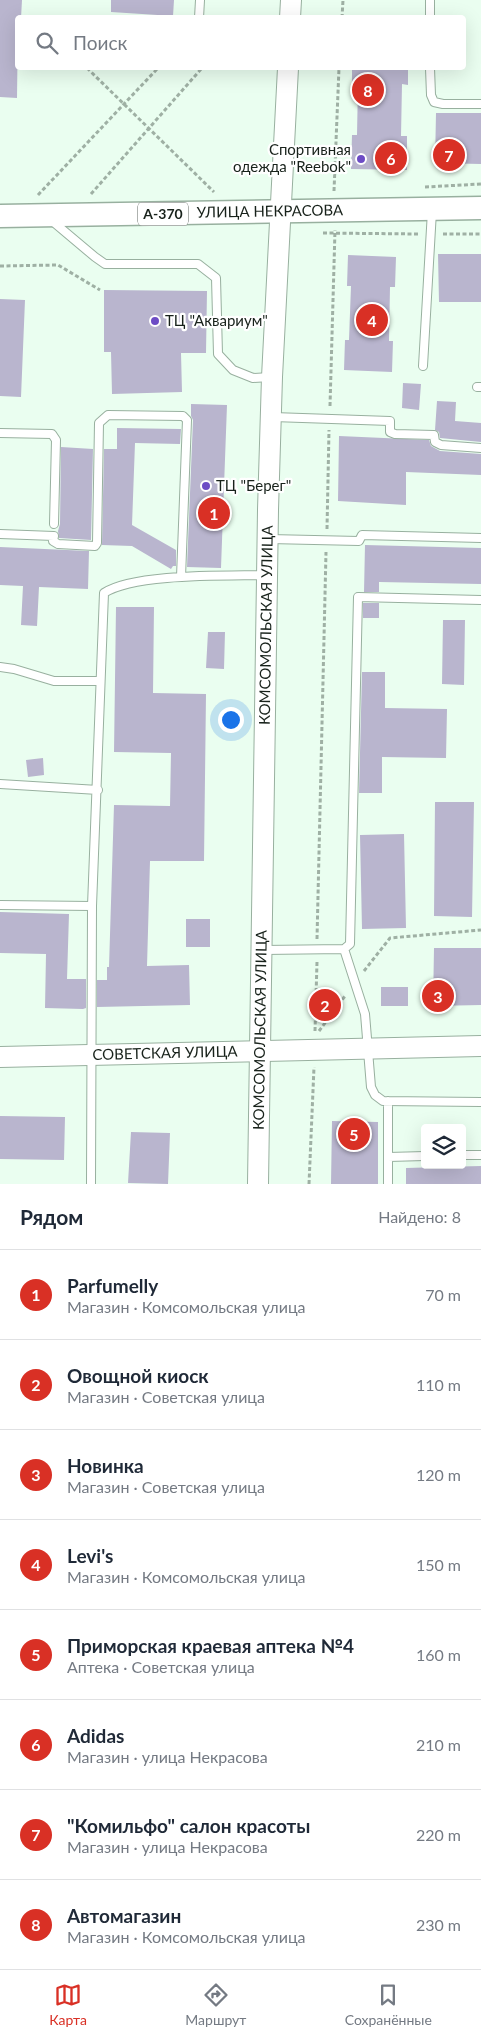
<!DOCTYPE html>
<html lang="ru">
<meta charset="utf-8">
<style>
:root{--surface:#fff;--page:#f2f2f3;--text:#1f2937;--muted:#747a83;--line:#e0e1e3;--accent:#d93025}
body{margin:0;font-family:Lato,sans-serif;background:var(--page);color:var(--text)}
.controls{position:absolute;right:15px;bottom:15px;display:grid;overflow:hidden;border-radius:5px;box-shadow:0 5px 20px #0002}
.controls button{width:45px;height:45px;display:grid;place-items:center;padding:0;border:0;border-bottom:1px solid var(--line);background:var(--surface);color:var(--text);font:25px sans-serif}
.you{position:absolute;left:230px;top:719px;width:18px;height:18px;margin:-12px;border:4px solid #fff;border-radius:50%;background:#1a73e8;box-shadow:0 0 0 8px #1a73e833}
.badge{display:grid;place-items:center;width:32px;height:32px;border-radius:50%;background:var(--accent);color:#fff;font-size:16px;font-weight:700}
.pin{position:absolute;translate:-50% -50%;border:2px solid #fff;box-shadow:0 1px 5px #0006}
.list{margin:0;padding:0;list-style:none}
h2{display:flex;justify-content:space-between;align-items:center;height:65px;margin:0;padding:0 20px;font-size:21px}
h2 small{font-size:16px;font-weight:400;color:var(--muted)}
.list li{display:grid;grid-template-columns:32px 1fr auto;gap:15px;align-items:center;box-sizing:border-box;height:90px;padding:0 20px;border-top:1px solid var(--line)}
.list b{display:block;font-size:19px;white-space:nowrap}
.list p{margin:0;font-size:16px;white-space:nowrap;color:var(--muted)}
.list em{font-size:16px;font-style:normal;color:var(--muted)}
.icon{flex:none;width:28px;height:28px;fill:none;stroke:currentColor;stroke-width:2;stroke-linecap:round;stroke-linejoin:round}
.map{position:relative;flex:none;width:481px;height:1184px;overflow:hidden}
.search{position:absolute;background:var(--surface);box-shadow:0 5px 20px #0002;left:15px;right:15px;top:15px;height:55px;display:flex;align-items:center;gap:12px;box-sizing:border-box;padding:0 18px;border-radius:5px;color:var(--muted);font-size:19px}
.sheet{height:785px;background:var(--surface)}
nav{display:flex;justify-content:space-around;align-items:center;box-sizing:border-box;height:70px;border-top:1px solid var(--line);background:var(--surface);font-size:14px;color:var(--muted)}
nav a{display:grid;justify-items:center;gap:2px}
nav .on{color:var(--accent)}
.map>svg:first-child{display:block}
.building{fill:#b9b5ce}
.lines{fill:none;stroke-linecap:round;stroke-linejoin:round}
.service-casing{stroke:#98b09f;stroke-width:10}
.secondary-casing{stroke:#98b09f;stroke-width:22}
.primary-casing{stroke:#98b09f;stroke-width:25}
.path{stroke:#9fb0a4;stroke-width:3;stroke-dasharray:4 2.5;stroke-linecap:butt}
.service{stroke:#fff;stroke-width:8}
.secondary{stroke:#fff;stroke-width:20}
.primary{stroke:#fff;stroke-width:22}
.poi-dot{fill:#6d4cc5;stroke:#fff;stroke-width:2}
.labels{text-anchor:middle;stroke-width:4.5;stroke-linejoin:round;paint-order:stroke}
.shield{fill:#fff;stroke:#5d645f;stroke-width:1}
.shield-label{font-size:14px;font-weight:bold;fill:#18221b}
.poi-label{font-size:15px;fill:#18221b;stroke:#fff;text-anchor:start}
.street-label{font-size:15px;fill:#18221b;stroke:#fff}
</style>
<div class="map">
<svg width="481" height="1184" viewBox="0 0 481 1184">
<rect width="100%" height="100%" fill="#eafef0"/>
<path class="building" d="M0,0h22l-1,18h-3l-1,80 -17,-1z
M111,0h63l-1,16 -62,-4z
M352,68h56v17l-6,-1 -1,52h6v34l-56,-1 1,-34h5l1,-52h-6z
M436,113h45v51l-46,-1z
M438,254h43v48h-42z
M348,255l48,2 -1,30h-5l-1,54h4l-1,31 -48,-2 1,-30h4l2,-54h-4z
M104,290l103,1 -1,62h-25l1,39 -70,2 -1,-42h-7z
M0,299l25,1 -4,97 -21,-1z
M403,383l18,1 -2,26 -17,-2z
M437,401l19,1 -1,19 26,2v19l-41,-4 -1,-6 -4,-2z
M191,404l36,1 -6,163 -34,-1 6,-147 -2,-4z
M117,428l64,1 -1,15 -45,-1 -3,82 44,25v16h-3l-2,3 -39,-23 -30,-1 2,-96h13z
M339,436l90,4 2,6 9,5 41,3v21l-75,-3v33l-68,-4z
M61,447l32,2 -2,91 -32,-2 -1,-7 2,-7z
M365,545l116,3v36l-102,-2v10h-15z
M0,547l89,4 -1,38 -49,-2 -2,39 -16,-1 2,-39 -23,-1z
M363,603h16v15h-16z
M116,607h38l-1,86 53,1 -2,167h-54l-3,105 42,-1 1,40 -93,2v-27h10v-13h2l5,-162 56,1 1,-53 -57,-1z
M443,620h22l-1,65 -22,-1z
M208,632h17l-1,37 -18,-1z
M362,672h23v36l62,1 -1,49 -64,-1v36h-23z
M43,758l1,17 -16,2 -2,-17z
M435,802h39l-2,115 -38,-1z
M404,834l2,94 -44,1 -2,-94z
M0,912l69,2 -2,65h19v29l-3,1 -38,-1 1,-54 -46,-1z
M186,919h24v28h-24z
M434,948h47v57l-48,1z
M381,987h27v19h-27z
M0,1116l65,1 -1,43 -64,-1z
M332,1121l46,1v62h-47z
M131,1132l39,1 -2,51 -40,-1z
M481,1166v18h-75v-16z"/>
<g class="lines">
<g class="service-casing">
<path id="service" d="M199,18l1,-18
M430,18v-18
M430,68l1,27 3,7 9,2h38
M51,220l44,37 10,7h93l18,14 2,76 15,16 20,8 17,-1
M423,366l9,-155
M477,387h4
M273,417l117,4v11l5,2 39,1 1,7 6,3 40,3
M0,433l52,1 4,6 -2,84
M0,534l54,2 -1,5 5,3 37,2 2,-3 2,-120 9,-8 75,1 4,4 -6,157
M269,539l90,2 3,-6 119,3
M0,667l14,2 40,12h46
M0,784l98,6
M0,905l92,1
M344,949l21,65 6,73 4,8 8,6 98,1
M263,950l81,-1 6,-5 8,-347 123,3
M462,1155h19
M388,1157l37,-1
M91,1184l1,-278 12,-313c30,-20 124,-17 162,-18
M388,1184v-83"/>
</g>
<g class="secondary-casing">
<g id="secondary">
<path d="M290,18l1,-18"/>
<path id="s1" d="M0,1057l481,-11"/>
<path id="s2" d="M258,1184l10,-674 4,-133 16,-309"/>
</g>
</g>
<g class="primary-casing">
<g id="primary">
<path id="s3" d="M0,216l481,-8"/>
</g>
</g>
<path class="path" d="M342,18l1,-18
M87,68l127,124
M425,187l56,-3
M334,191l5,-123
M91,194l111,-126
M38,195l120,-127
M323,233l96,1
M443,234h38
M0,266l58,-1 42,25
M330,406l5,-176
M327,529l2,-99
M317,939l9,-387
M364,971l26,-33 91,-8
M315,1031l2,-69
M319,1031l26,-35
M309,1184l5,-117"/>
<use href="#service" class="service"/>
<use href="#secondary" class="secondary"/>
<use href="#primary" class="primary"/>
</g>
<g class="poi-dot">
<circle cx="361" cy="159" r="5"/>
<circle cx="155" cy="321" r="5"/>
<circle cx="206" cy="486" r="5"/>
</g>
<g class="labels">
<rect class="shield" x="138" y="202.5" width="50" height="23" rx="4"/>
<g class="shield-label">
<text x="163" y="219">А-370</text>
</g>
<g class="poi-label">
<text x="351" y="155" text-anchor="end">Спортивная<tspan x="351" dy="17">одежда "Reebok"</tspan></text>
<text x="165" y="326">ТЦ "Аквариум"</text>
<text x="216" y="491">ТЦ "Берег"</text>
</g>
<g class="street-label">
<text dy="5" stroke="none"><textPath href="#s3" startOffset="270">УЛИЦА НЕКРАСОВА</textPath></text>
<text dy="5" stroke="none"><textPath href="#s2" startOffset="559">КОМСОМОЛЬСКАЯ УЛИЦА</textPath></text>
<text dy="5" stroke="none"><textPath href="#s2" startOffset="154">КОМСОМОЛЬСКАЯ УЛИЦА</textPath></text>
<text dy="5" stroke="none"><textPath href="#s1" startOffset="165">СОВЕТСКАЯ УЛИЦА</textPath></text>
</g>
</g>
</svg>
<div class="controls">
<button><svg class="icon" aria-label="layers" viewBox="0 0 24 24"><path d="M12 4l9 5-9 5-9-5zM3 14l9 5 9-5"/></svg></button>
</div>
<div class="you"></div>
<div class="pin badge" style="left:214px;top:513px">1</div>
<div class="pin badge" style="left:325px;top:1005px">2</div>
<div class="pin badge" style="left:438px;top:996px">3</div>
<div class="pin badge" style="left:372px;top:320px">4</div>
<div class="pin badge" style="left:354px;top:1134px">5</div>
<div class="pin badge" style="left:391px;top:158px">6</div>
<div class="pin badge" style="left:449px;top:155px">7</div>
<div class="pin badge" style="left:368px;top:90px">8</div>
<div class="search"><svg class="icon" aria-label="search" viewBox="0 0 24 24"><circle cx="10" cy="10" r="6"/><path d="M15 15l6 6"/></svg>Поиск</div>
</div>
<section class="sheet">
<h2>Рядом<small>Найдено: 8</small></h2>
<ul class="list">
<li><span class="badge">1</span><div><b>Parfumelly</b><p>Магазин · Комсомольская улица</p></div><em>70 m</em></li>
<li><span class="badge">2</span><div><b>Овощной киоск</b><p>Магазин · Советская улица</p></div><em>110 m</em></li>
<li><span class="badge">3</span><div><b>Новинка</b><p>Магазин · Советская улица</p></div><em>120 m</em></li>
<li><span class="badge">4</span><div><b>Levi's</b><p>Магазин · Комсомольская улица</p></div><em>150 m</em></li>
<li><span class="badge">5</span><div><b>Приморская краевая аптека №4</b><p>Аптека · Советская улица</p></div><em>160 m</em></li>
<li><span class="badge">6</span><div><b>Adidas</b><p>Магазин · улица Некрасова</p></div><em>210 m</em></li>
<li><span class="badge">7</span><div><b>&quot;Комильфо&quot; салон красоты</b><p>Магазин · улица Некрасова</p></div><em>220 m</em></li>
<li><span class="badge">8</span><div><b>Автомагазин</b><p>Магазин · Комсомольская улица</p></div><em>230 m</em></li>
</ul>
</section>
<nav>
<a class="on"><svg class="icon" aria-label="map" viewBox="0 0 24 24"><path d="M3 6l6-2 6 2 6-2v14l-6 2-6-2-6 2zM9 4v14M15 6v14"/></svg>Карта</a>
<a><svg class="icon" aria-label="directions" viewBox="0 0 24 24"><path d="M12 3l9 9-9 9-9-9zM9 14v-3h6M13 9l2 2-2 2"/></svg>Маршрут</a>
<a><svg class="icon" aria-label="saved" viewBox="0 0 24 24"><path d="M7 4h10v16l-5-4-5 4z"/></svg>Сохранённые</a>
</nav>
